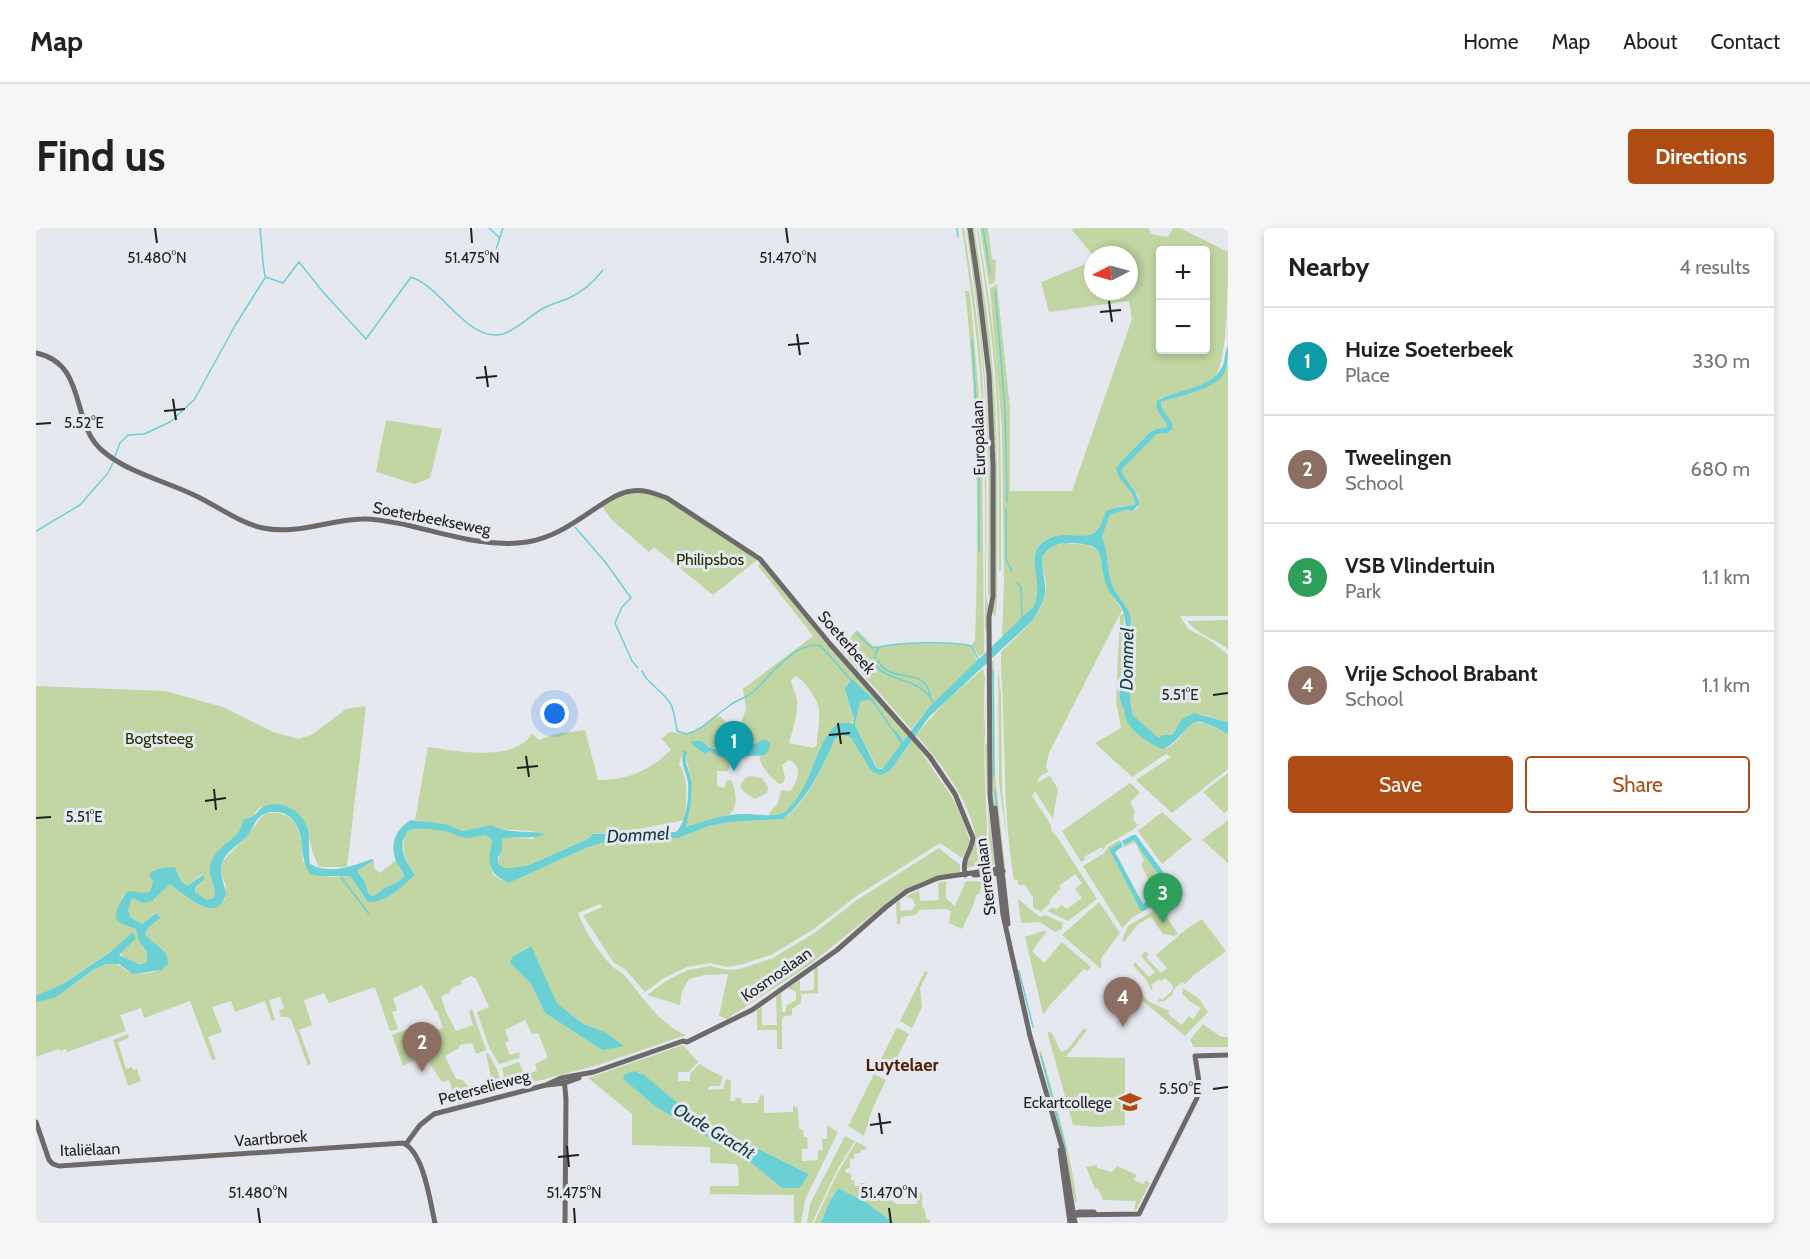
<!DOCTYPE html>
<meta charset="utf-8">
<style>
:root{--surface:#fff;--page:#f6f6f6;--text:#202124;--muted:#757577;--line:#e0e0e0;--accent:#af4c14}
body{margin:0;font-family:Cabin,sans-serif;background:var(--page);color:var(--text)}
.controls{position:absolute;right:18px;top:18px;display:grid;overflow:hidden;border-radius:6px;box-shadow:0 3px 9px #0003}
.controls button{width:54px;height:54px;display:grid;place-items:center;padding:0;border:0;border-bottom:2px solid var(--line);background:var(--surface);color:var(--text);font:30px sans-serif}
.compass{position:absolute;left:1048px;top:18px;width:54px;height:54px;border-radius:50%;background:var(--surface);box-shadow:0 3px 9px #0003;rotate:264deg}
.you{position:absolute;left:519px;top:486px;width:21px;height:21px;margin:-15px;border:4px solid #fff;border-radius:50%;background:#1a73e8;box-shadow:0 0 0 9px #1a73e833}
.badge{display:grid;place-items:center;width:39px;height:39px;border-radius:50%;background:var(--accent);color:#fff;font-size:20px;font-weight:700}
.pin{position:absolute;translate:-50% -50px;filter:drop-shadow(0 2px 3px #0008)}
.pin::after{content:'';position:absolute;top:32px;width:21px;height:18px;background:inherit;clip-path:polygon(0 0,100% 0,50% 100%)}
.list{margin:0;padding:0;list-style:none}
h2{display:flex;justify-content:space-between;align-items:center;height:78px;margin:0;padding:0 24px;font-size:26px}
h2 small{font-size:20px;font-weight:400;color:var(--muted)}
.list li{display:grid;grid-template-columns:39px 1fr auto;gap:18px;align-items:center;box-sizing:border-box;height:108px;padding:0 24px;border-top:2px solid var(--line)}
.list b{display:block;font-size:22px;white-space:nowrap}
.list p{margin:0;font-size:20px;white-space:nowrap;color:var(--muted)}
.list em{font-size:20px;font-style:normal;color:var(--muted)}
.actions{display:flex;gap:12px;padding:18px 24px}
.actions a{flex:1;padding:14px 0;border:2px solid var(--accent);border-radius:6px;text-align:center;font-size:21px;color:var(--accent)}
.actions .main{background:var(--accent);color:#fff}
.map{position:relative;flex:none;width:1192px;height:995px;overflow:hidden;border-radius:6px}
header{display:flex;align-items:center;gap:36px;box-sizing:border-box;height:84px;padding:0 30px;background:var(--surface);border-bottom:2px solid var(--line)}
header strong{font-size:28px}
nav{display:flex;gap:33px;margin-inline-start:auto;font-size:21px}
.intro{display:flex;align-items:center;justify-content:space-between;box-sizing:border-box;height:144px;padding:0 36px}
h1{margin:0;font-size:42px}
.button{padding:15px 27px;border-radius:6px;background:var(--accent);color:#fff;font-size:21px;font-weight:700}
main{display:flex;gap:36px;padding:0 36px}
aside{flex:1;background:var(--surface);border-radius:6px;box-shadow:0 3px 9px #0003}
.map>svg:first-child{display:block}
.green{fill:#c1d6a2;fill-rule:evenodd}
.water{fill:#6bd0d4}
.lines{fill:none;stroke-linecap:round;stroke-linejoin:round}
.stream{stroke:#6bd0d4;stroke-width:1.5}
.secondary{stroke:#6e696a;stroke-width:5}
.ticks{fill:none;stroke:#1f2022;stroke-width:2}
.labels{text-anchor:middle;stroke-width:6;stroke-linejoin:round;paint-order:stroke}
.street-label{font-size:16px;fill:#1f2022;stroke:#e6e8ef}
.park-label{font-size:16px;fill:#233200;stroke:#e6e8ef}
.poi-label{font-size:16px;fill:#1f2022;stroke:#e6e8ef;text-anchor:end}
.water-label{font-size:18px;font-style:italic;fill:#0f3f41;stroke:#e6e8ef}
.neighbourhood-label{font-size:18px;font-weight:bold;fill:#4d1d04;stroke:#e6e8ef}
.ticks-label{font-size:15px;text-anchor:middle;fill:#1f2022;stroke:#e6e8ef;stroke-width:6;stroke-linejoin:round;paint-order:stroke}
</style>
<header>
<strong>Map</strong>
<nav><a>Home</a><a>Map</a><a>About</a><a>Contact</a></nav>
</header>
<div class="intro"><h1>Find us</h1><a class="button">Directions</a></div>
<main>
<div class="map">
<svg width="1192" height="995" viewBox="0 0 1192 995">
<rect width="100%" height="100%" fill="#e6e8ef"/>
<path class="green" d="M926,0h2c7,49 15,97 18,146 6,74 4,148 4,222l3,11 -2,28 -2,-7c0,-85 2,-170 -5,-255 -4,-49 -11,-97 -18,-145z
M930,0h2c19,123 25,246 22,370l-2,-4c0,-55 2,-111 -1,-165 -3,-68 -11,-134 -21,-201z
M936,0h2c8,48 15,96 19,145 6,76 4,153 4,229l-2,16 -3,-7 -1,-237 -8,-71z
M941,0h1c8,48 15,97 19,145 5,66 4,132 4,197h-2c0,-65 1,-131 -4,-197 -4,-48 -11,-97 -18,-145z
M944,0h8l4,31 4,1 -1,21 -4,4 -2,-1z
M1045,0h67l3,6 17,3 5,-9h7l48,24c0,26 0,107 -12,123 -13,13 -38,17 -56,23l-3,12 10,14v3l-11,2 -7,4 -33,34c3,15 19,24 19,37l-3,3 -11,-1 -12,3 -9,18 -7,7c-14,4 -28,-2 -42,3 -33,14 -5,41 -14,63 -7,15 -25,26 -35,38l2,-58 -2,-151 -12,-140 7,-5 13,124v83h62l60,-172 -3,-18 -80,11 -8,-30 52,-21v30h36v-36h-36l-22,-26zM1124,22h46v100h-46z
M929,63h4l2,13 11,126 2,223 -5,4 -7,-13 3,-4c4,-116 3,-233 -10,-349z
M1192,135v253h-48l8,13 23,12 17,14v67l-27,-8 -26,15 -3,6 -13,3c-8,-6 -19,-13 -25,-22 -11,-18 -1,-76 -3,-99 -4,-13 -15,-21 -19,-33 -6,-16 -3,-32 -10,-47l8,-22 15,-5 8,1 5,-3 1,-12 -15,-18 -4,-8 37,-36 14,-2 -10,-30c23,-7 59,-12 67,-39z
M350,192l56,9 -12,49 -15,6 -39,-12z
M597,262l34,8 90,62 -44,35 -59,-48 -5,5 -37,-32 -11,-15z
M1029,315l22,2 12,6 8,36 15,23 -73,143 -3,13 2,6 -8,4 -3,7 13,-7 8,13 -5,30 -18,-28 -3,5 19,29v5l7,8 39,61 -29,22 -21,-10 6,-4 3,3 5,-5 6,4 15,-11 -7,-9 7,-6 -7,-9 -16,12 2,2 -11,12v3l-9,9 -8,-5v-10l-8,-12h-7v-5h-4c-12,-70 -8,-141 -13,-211v-17c17,-17 45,-38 45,-65 0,-11 -6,-22 -3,-33l11,-8z
M725,334l57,72 89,100 -4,7 -7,-10 -2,2 7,11 -17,23 -6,2 -23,-44 5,-24 14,-1 -25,-3v11l5,8 -2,8 -10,-1c-5,4 -10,7 -14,13 -14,23 -24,81 -59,79v-2l9,-10 3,-13 9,1c8,-9 13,-25 -1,-31l-7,5 3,12 -2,6 -3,1c-9,-6 -20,-17 -21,-29h6l-6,-13 -11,6 -6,-4 -1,-21 5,-14 -3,-20 70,-53 -55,-70zM759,448c7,3 10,8 14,13 17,22 8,32 8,56l-4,3 -24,-5c3,-11 10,-33 8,-44 -2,-7 -5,-12 -6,-19z
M1088,386l-2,72 -3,4c5,21 8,38 27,49 9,4 12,7 22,9 7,-5 12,-10 17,-18 11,-16 29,-2 43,4v35l-56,44 -36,-33 35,-23 -5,-3 -34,23 -37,-34 26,-15 -5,-27 4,-86z
M1192,392v29c-13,-10 -31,-15 -41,-28z
M821,402l16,16 6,1 14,-3 65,-1 14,3 5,15 -47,45 -19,23 -71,-80z
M955,433h3l1,113 11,101h-2l-12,-90z
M962,440l3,26 1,94 5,53 -8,-58z
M947,441l2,9c-3,51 0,101 2,152 0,11 -4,21 -2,32l-2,3 -17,3 -1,-5 11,-24c-6,-38 -34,-75 -60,-104l30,-34z
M0,458l129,5 58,16 50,25 26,7 14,-5 33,-25 20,-3 -19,161h-28l-6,-13 -7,-30 -15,-16 -12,-4 -11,1 -9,3 -6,8 -9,3c-3,6 -4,13 -9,17 -10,9 -21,15 -25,29 -2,11 7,21 4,33l-8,2c-5,-2 -11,-5 -11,-11l10,-10 -4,-4 -14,11 -6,-5 -4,-10 -8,-4 -19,7 3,8 -2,10c-12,4 -14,-4 -29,4l-2,9 2,19 14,5 5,15 6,8v11c-13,3 -25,-7 -32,-15l-60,41 -19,7z
M950,459l-1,56 2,1v55l8,64 -5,6 -5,-14 4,-22 -5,-101z
M684,488l9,10 4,9 -4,15c-9,1 -12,-3 -19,-2l-8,-7 -11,3 14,10 4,-3 10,6h10v12l-2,2h-10v15l7,2 3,-8 5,1c4,12 7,24 -3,34l-43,12c5,-21 8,-42 2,-62 -1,-3 -3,-6 -3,-9l-3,-1 -3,9c11,17 7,36 6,56l-52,10 -41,4 -2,4 -63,28c-11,-1 -18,7 -29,-2l4,-25 6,-2 25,2v-8l-35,-2 -7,-4 -29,6 -17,-6 -30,-5 13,-73c28,4 87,16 104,-14l7,7 16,-6 30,-4 13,50c30,0 51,-9 73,-30l-9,-11 7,-7c7,0 14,3 20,1 12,-2 19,-14 31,-17z
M805,506l10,4 21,34c7,3 12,3 18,-1l23,-31 39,57 11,23 7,22 -8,16 -22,-15 -85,54 -41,32 -43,26 -32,10 -12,2 -17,-4 -23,4 -23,11 -19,14 -20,-23 -11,-6 -30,-46v-2l18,-8 -2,-3 -22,9c6,17 20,38 33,52 4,5 10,6 14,11 17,20 35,49 61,59l-88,30 -91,24 -5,-21 17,-6 5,12h1l12,-3 -2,-7 13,-6 -10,-25 -6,1 -7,-14 -20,10 4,10 -4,3 5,12 10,-3 -1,6 -20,6 -10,-17 -12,-35 12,-5 -13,-28 -5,-3 -10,5 1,3 -10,4 -3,5 -8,3 5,16 10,19 17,-6 -4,-14 3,-2 14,41 -10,4 -4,-11 -12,2 -1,3 -14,8 11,23 7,1 8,10 21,-9 -6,-27 2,-1 9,16 6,21 -45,14 -9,-24 -7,2 -18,-27 -21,11 -11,-31 16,-6 5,10 30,-11 -6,-17h-2c-3,-9 -8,-18 -13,-26l-29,13 4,12 -5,2 6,17 -8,2 -15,-44 -46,16 -5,-10 -20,7 8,25 -13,5 12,33 -3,3 -17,-47 -4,-2h-6l-2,-7 5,-2 -4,-11 -11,3 6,20 -3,1 -7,-20 -30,11 -4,-11 -19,6 10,25 -14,5 8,22 -4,1 -22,-59 -46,17 -3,-10 -21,7 6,16 -59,21 -1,-3 -6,2 -1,-2 -23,8v-55c11,-3 20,-5 30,-12 14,-8 27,-24 44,-27 8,-1 13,6 20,9 9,3 29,1 36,-5 6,-22 -12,-18 -21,-33l3,-6 11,-9 -4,-6 -13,11 -11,-6 -3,-8 4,-12 25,-1 7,-9 6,-4c16,12 38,36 55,15l1,-13 -6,-15 2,-9 25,-26 17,-22c34,-8 38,22 39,48l26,15 21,-1 18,26 18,-4 29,-23c-10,-15 -15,-25 -9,-43 11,-6 30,-4 42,0 6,1 12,5 18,6 10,0 19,-7 26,2 -2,9 -5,28 3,36 3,3 10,5 14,7l79,-36 14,-4 23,-3 53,-2 31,-12 20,-4 54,-3c27,-20 38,-50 52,-80zM494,718l27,57 26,21 20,7 -1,19 -57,-37 -14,-29 -21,-21 3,-7z
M1192,545v37l-4,3 -21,-21z
M714,548l12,2 6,9 -1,6 -12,6 -11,-7 -4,-6 5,-8z
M1094,555l10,9 -10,11 5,8 -2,8 5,6 -7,6 -25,14 -14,-27 14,28 -3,4 -1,-3 -18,10 1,2 -4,3 -19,-31z
M1126,584l30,27 -30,25 -24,-33z
M1192,592v43l-26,-23z
M1083,612l2,2 -12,7 32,61 3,1 13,-10 1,3 -24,12 -12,12 -39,-62 21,-13 4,-6z
M1098,612l33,47 -10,10 -16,-33 3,-3 -9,-19 -10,5 -1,-2z
M903,620l21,17v7l-35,8 -22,10 -95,76 -81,53 -8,-3 9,-42 -23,1 -16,4 -7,12 -2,14 -33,-10 19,-14 22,-11 22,-4 17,4 13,-1 33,-11 43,-26 41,-32z
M338,632v8l6,5 16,-13 8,16c-5,7 -11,8 -18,11 -6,3 -7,7 -14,9l-4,-3 -3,-11 -8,-11z
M910,653v17l9,8 11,-25 17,1 -4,12 -3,1 -3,11 -11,23 -13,-6 2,-12 -6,-2 -25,1 -5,5 -14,2 -1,7h-3l-1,-21 4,-2v10l12,-1 3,-5 -2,-6 -8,-2 14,-7 1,11 19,-1 -1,-17z
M982,671l22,18 5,-2 18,8 -1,6 -7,3 -15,-10 -19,1z
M1063,674l21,31 -19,25v11l-39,-34z
M1124,679l18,27 -4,2 -11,-2 -12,-17 -13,7 -14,18 -2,-2 6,-14z
M1166,691l23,31v2l-30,22 -10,10 -3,-2 -9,8v4l-9,7 -7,1 3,-4 2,2 10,-9 1,-5 -8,-8 -4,3 -2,-2 -8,7 2,2 -2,2 -4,-9 -14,-16 2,-3 14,15 6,-5 -14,-16 4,-5 4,3 -3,3 15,16 6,-5 -11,-13 28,-24z
M1007,703h4l-15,20 12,12 18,-21 29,25 -4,4 -3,-2 -35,37 -4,7 -2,1 -18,-77z
M782,737v28l-17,1v9l-9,6v6l-10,2v32h-5v-19h-20v-20l5,-4v19h15l-1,-28 5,-4 1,19h4v-6l10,-6v-8l-8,-4 12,-9v12l14,-1v-22z
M889,743l3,1 -8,16 2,19 -10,21 -12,-7z
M1147,760l15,10 10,14 -23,24 -53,-44 1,-3h4l11,12 21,10 -1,3 14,11 7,-9 4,3 8,-11 -13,-8 -6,-7z
M1167,796l18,13h7v10h-34l-4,-7z
M863,800l10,6 -21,41 -10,-4 -1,-4 19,-38z
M1048,800l3,2 -20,26 -4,1 62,1v67l-27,2 -25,-2 -26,-94 5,2 9,19 7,-3z
M92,806l1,4 -11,4 8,27 6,-2 1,3 4,-1 4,12 -13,5 -15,-46z
M647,817l15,17 -9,10h-11v9h12v-7l9,-10 24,13 -3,9h-11l-1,4 15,-1 3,-10 5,2 -1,20h5v-3h6l1,5h15l4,-8 3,1v17l29,-1v-6l5,2 1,21 4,1 1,7h3l1,12h-6v12l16,-1v-10h5l-1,-11h5v-14l11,7 -33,68 -4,23h-7v-28l-84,-1v-8h29l-1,-19 -3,-3 -25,-1v-16l-78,-2v-31l-44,-36zM603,844l55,45 115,57 -9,14h-18l-33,-27 -93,-54 -33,-28z
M1005,823c14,50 29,99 36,150l-2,2 -14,-68 -22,-83z
M838,846l12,6 -14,30 -8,26 -16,-10z
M809,908l10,5 -18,29 -25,53h-5l3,-19z
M820,914l11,5 -2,3h-4l-1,3 -6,1v5h-4v9l-5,1 1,4h5v7h3l1,6h6v-3h4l1,6 22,3 1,7 8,5h20v-12l5,1v13l3,4 1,9 4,1v3h-36l-27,-20 -29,-15 -5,7 -12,26 2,2h-9l23,-49z
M1061,937v3l15,4 5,-6 20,9 -3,5 9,4 3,-4 4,3 -14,27h-2l2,-9 -33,-1 -5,-12 -3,1 -9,-22z"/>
<path class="water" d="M1192,118c0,10 0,21 -5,29 -9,14 -46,22 -62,27 1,11 12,17 12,27l-5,4 -11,1 -36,36c4,13 18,20 18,34l-6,7 -8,-1 -15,5 -8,22c7,15 4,31 10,47 4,12 15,20 19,33l-2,70 2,21 2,7 7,7 19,16 3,-3h10l10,-16 12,-6 34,9v12c-8,-4 -18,-10 -27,-12 -14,-3 -21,22 -39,27 -11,-5 -28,-15 -34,-26 -3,-5 -3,-10 -4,-14 -4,-8 -7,-15 -2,-23 1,-19 7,-58 1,-75 -4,-10 -14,-16 -17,-27 -9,-29 3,-40 -37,-41 -11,0 -21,4 -27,14 1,34 11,32 -10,64l-103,96 -39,54 -9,4 -9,-3 -21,-34 -10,-4 -6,5c-14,31 -26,58 -52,80l-54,3 -20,4 -31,12 -53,2 -23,3 -14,4 -79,36c-23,-11 -21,-20 -17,-43 -7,-9 -16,-2 -26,-2 -6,-1 -12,-4 -18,-6 -7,-2 -36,-6 -41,0 -1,1 -3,7 -4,8 -3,13 5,24 12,35 -13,11 -28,28 -47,27l-18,-26h-31l-9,-2c-13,-18 -2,-45 -23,-59 -6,-4 -16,-4 -23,-1 -8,3 -11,15 -17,22 -7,8 -22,16 -25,27 -4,11 3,20 4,31 -9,32 -41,1 -56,-10l-18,17 -9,2 -11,-5 -4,12 3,8 11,6 14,-11 4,5 -12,10 -3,6c8,12 24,13 23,30l-6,6 -29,4 -14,-10h-13l-13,6 -31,23 -8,5 -18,4v-6l27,-12 47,-32 23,-20 3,6 -17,17 20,9 8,-1v-11l-8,-11 -3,-12 -14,-5 -6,-5c-1,-6 1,-8 3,-14 11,-24 13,-9 31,-13l3,-10 -4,-8c7,-6 17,-7 26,-7l6,14 6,5 16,-11 2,4 -10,9v4l11,8 8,-2c3,-12 -6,-21 -4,-33 4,-14 15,-20 25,-29 5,-4 6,-11 9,-17 3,-1 6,-1 9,-3 6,-3 6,-9 15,-11 17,-5 36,8 40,25 2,12 0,23 2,34 19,11 43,2 62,-5l2,1 -17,11 8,11 3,11 4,3c7,-2 8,-6 14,-9 7,-3 13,-4 18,-11 -2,-7 -7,-11 -9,-18 -5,-16 2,-30 16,-38l34,4 17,7 29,-6c15,9 38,5 55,9 -16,6 -29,1 -44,5v11l-4,7v7c11,9 18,1 29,2l63,-28 2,-4 84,-2c11,-10 13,-36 12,-50 -2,-12 -9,-19 -4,-32l3,2c-4,9 1,14 3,23 4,18 0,35 -4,52 19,-6 38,-13 58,-13 14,-1 33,6 44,-5 24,-23 28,-66 47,-83 6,-4 11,-4 18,-2l1,-8c-6,-9 -5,-18 -9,-27l7,-10 22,21 -14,1 -5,24 20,40 3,4h4l19,-25 -7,-11 2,-2 7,10 27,-35 103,-99c15,-26 -16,-56 19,-70 13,-5 27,1 41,-3l7,-7 6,-16c10,-6 23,-3 29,-7 0,-14 -18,-22 -19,-37l33,-34 7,-4 11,-2v-3c-5,-8 -14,-14 -9,-24 18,-10 51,-11 63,-31 5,-7 3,-16 7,-23z
M728,511l6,4 -1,7 -4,5 -10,1 -36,1 -10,-6 -4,3 -14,-10 1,-3h10l8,7c5,0 9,3 14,3 15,0 27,-4 40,-12z
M1097,607h3l39,53 -16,12 -2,-3 10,-10 -33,-47 -10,5 -2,-4z
M1085,614l2,4 -8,6 28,52 12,-6 2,3 -13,10h-3l-32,-62z
M495,718l26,57 26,21 20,7 21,15 -22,4 -57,-37 -14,-29 -21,-21 3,-7z
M599,843l9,4 50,42 115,57 -9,14h-18l-33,-27 -93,-54 -33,-28 1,-4z
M802,960l29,15 27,20h-71l-2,-1 9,-21z"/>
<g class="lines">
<path class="stream" d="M224,0c2,17 2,32 5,48
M453,0l10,9
M921,0l1,9
M947,0l7,45
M456,34l11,-34
M230,49l17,6 16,-21 24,30 43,47 45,-62c31,10 57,66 92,57 13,-4 27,-18 39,-25 8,-5 17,-7 25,-10 16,-7 26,-16 36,-29
M959,62l10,118 2,94
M936,111l7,111v101
M79,228l5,-13 8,-8 16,-1 26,-12 24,-22 42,-76 29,-46
M970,281v51l6,11
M539,299l31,36 25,35 -9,9 -7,16 17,38 6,7
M0,303l44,-26 28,-32 5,-10
M981,354l4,6 1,30
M820,405l16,15 6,-1
M842,433c2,3 6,8 10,10 14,8 39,0 42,25
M606,443c5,13 21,20 28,32 5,8 5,19 7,28l9,3c17,-4 28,-18 43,-28 7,-6 17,-8 24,-14 17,-15 43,-53 68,-46l30,34
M957,443l1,106
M836,472l23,33
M897,474c-4,-8 -10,-13 -18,-17 -16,-8 -53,-11 -36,-38 23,-5 70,-6 93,-1l7,15
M959,562l2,18
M305,649l28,37
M983,743l14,56
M1005,828l25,94"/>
<path class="secondary" d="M934,0l9,62 10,85 4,91v130l-4,21 1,178 13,120 27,121 33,115 12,72
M0,125c53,11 33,72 68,99 25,21 61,29 90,43 22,10 45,28 69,33 34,7 65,-8 99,-9 14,-1 30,3 45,6 39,9 80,23 120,17 27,-4 50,-21 72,-36 10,-6 21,-14 33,-15 12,-2 24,3 35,7l93,61 70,85 100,113 25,37 18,44c-2,16 -11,17 -8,37
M959,580l13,116
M938,647l26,-2
M528,850l2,21 -1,124
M511,857l18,-2 14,-5
M0,894l13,38 4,4 6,2 344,-23c21,9 27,59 32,80
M370,916l14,-19 14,-11 112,-29 15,-7 33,-6 89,-31 4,1 65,-32 85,-60 49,-43 21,-16 31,-13 60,-9 5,2
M1024,922l10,73
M1035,986l9,-2h14
M1033,987l70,-1 58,-116 2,-16 -4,-26 33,-1"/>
</g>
<path class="ticks" d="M119,0l2,15M435,0l1,15M750,0l2,15M1073,73l3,21M1064,84l21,-2M761,106l3,21M752,117l21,-2M449,138l3,21M440,150l21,-2M137,171l3,21M128,183l21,-2M0,196l15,-1M1177,467l15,-2M802,495l3,21M793,507l21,-2M490,528l3,21M481,540l21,-2M178,561l2,21M169,573l21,-3M0,590l15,-1M1177,861l15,-2M843,885l3,21M834,897l21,-3M531,918l2,21M522,929l21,-2M222,980l2,15M538,980l1,15M853,980l2,15"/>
<defs>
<g id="school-bare" transform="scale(1.8)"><path d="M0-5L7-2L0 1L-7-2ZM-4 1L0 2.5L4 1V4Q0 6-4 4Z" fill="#af4c14" stroke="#e6e8ef" stroke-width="2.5" paint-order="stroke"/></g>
</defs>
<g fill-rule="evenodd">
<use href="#school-bare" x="1094" y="874"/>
</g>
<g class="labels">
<g class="street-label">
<text transform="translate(942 210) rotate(-92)" y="6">Europalaan</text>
<text transform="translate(396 290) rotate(11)" y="6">Soeterbeekseweg</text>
<text transform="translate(811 414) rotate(49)" y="6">Soeterbeek</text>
<text transform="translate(949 649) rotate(-97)" y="6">Sterrenlaan</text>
<text transform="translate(740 746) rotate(-35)" y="6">Kosmoslaan</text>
<text transform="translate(448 859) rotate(-15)" y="6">Peterselieweg</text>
<text transform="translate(235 910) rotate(-4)" y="6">Vaartbroek</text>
<text transform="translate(54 921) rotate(-2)" y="6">Italiëlaan</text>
</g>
<g class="park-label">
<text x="674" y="337">Philipsbos</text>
<text x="123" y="516">Bogtsteeg</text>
</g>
<g class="poi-label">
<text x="1076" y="880">Eckartcollege</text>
</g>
<g class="water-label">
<text transform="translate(1091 431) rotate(-89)" y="6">Dommel</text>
<text transform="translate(602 607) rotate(-3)" y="6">Dommel</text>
<text transform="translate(678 903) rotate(31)" y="6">Oude Gracht</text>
</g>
<g class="neighbourhood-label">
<text x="866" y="843">Luytelaer</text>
</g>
</g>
<g class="ticks-label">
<text x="121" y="35">51.480°N</text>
<text x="436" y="35">51.475°N</text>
<text x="752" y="35">51.470°N</text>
<text x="48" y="200">5.52°E</text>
<text x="1144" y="472">5.51°E</text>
<text x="48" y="594">5.51°E</text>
<text x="1144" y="866">5.50°E</text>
<text x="222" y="970">51.480°N</text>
<text x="538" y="970">51.475°N</text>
<text x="853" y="970">51.470°N</text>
</g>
</svg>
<div class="controls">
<button>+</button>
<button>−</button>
</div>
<svg class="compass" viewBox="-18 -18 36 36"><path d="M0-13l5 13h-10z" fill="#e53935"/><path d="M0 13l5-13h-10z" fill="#757577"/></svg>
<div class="you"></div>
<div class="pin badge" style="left:698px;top:543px;background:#0f9aa8">1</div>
<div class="pin badge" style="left:386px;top:844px;background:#8d6e63">2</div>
<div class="pin badge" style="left:1127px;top:695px;background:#2e9e5b">3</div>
<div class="pin badge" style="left:1087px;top:799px;background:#8d6e63">4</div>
</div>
<aside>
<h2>Nearby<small>4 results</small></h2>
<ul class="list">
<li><span class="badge" style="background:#0f9aa8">1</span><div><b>Huize Soeterbeek</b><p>Place</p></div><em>330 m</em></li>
<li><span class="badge" style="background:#8d6e63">2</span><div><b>Tweelingen</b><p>School</p></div><em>680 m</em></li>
<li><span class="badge" style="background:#2e9e5b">3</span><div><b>VSB Vlindertuin</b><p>Park</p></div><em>1.1 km</em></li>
<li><span class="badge" style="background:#8d6e63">4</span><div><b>Vrije School Brabant</b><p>School</p></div><em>1.1 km</em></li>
</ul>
<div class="actions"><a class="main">Save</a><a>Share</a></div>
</aside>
</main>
